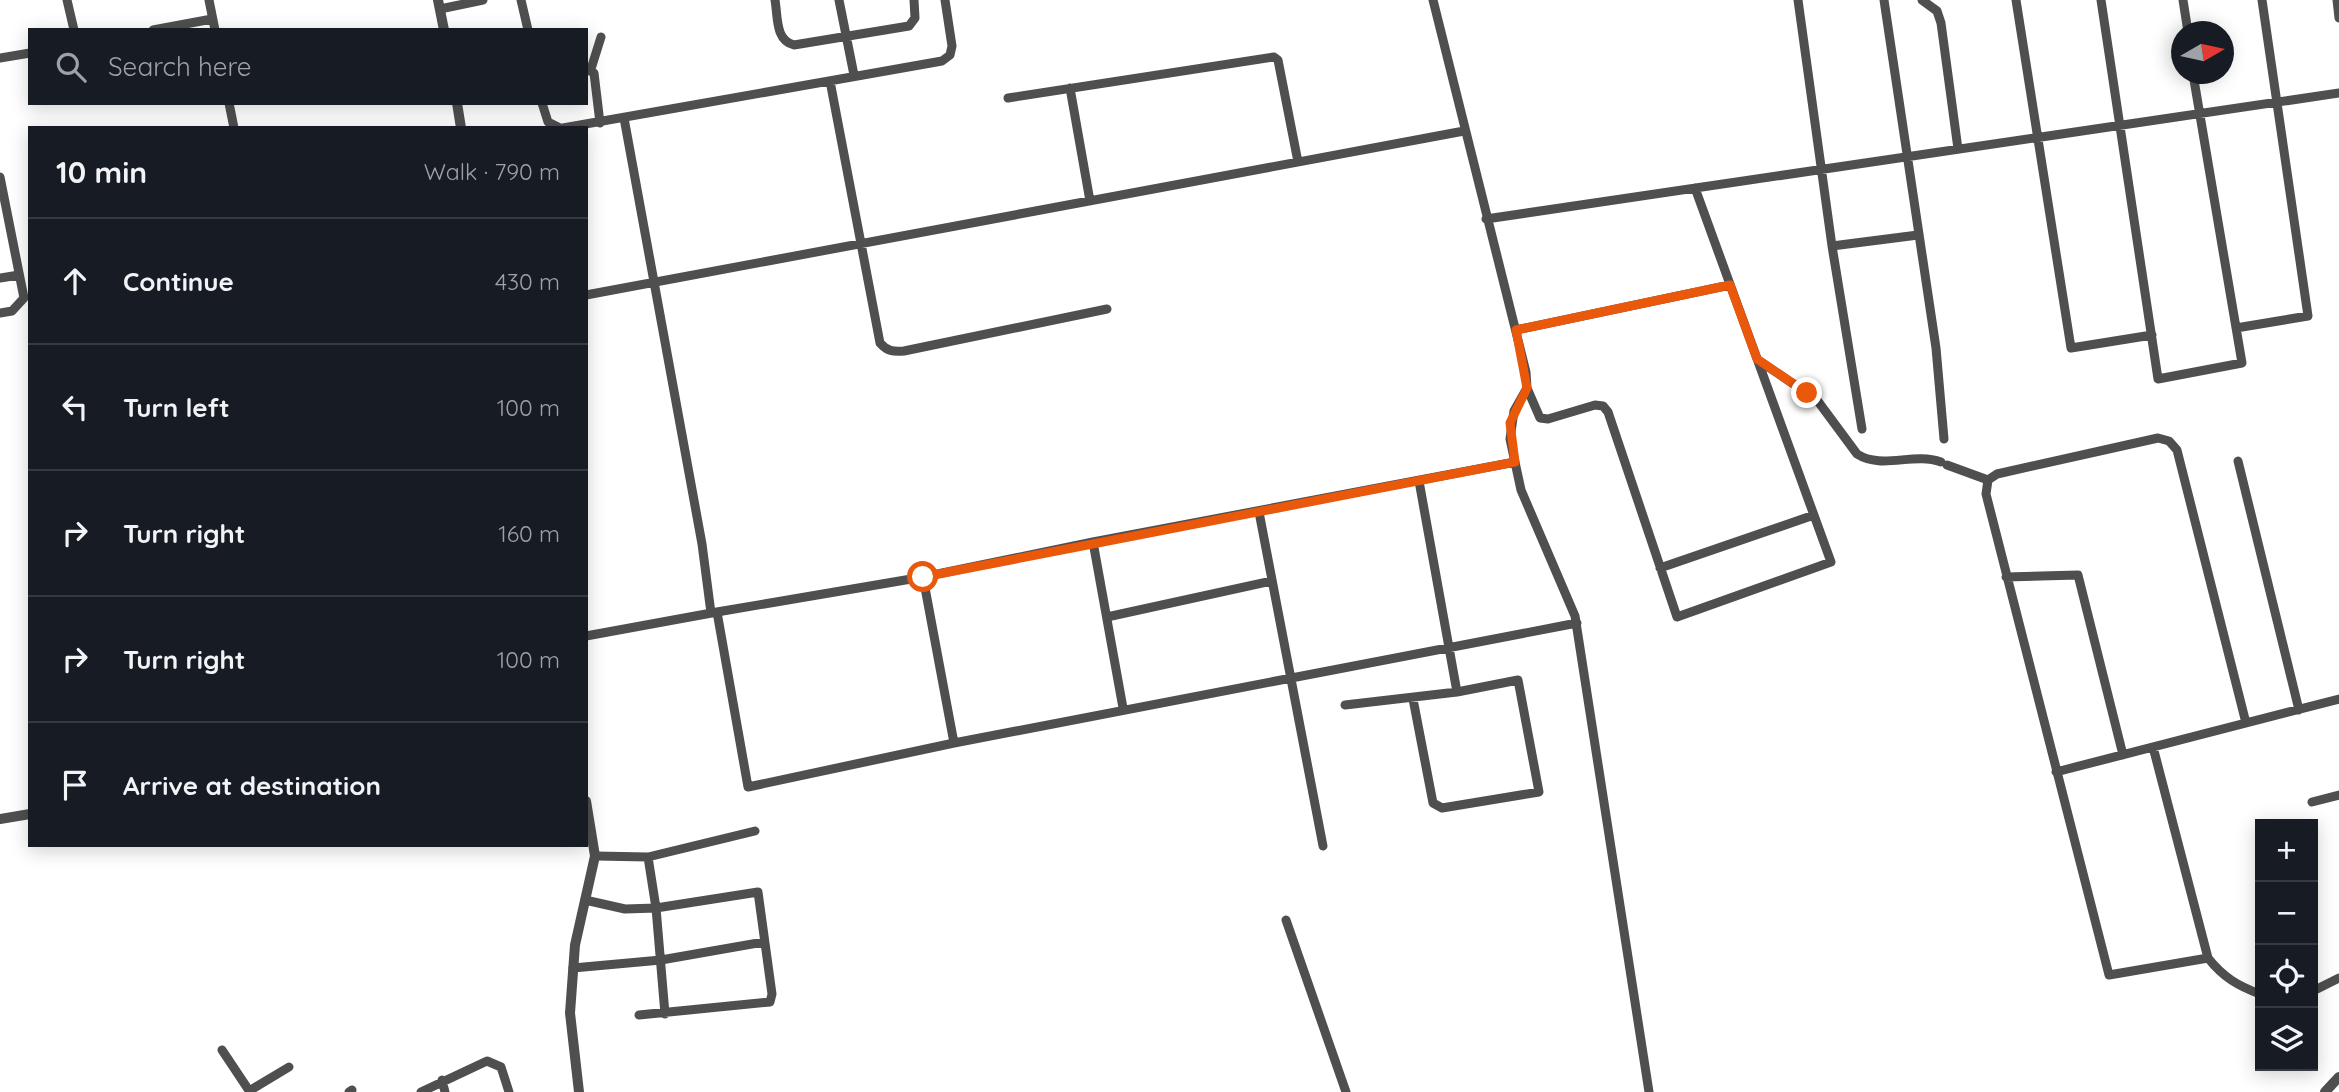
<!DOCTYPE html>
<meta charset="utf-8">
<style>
:root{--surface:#171b24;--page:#20242c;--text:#f1f3f6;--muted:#9ea1a6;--line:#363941}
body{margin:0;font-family:Quicksand,sans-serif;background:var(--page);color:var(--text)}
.controls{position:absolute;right:21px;bottom:21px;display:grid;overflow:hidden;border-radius:0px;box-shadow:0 4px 18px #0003}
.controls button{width:63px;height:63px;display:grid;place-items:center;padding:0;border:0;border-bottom:2px solid var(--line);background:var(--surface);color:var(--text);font:35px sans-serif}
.compass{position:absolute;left:2171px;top:21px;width:63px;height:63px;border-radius:50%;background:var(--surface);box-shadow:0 4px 18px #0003;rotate:81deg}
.stop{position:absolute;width:21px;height:21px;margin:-16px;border:5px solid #ea580c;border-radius:50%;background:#fff}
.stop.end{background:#ea580c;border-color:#fff;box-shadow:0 2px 7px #0008}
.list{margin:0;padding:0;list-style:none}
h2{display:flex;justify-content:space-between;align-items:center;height:91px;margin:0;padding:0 28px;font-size:30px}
h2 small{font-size:23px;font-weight:400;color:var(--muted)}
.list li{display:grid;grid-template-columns:46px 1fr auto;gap:21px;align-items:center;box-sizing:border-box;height:126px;padding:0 28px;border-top:2px solid var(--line)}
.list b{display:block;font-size:26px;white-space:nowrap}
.list em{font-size:23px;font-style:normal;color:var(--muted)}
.icon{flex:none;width:38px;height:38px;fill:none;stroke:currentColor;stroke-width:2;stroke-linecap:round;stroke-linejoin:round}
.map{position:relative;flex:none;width:2339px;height:1092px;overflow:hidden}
.search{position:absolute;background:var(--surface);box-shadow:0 4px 18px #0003;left:28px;top:28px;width:560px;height:77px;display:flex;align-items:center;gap:18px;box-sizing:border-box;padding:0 24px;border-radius:0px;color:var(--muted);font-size:26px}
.panel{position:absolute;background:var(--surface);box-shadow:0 4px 18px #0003;left:28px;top:126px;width:560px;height:721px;border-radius:0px}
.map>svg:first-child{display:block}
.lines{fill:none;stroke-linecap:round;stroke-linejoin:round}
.minor{stroke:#4f4f4f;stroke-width:9}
.tertiary{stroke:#4f4f4f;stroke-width:10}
.route{stroke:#ea580c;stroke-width:9}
</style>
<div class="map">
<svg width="2339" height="1092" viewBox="0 0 2339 1092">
<rect width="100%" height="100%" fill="#fff"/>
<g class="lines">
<path class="minor" d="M67,0l7,30
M209,0l6,30
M521,0l7,30
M775,0c3,17 0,40 19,45l115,-19 6,-8 -1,-18
M839,0l15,75
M1433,0l93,372 1,16 -13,23 -4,28 11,51 54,126 74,476
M1798,0l34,246 30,183
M1884,0l52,348 8,91
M1922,0l15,11 4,12 17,126
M2016,0l55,348 81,-13
M2101,0l57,379 84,-16 -49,-289
M2183,0l5,32
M2337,0l2,18
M440,9l43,-9
M153,30l59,-11
M0,58l30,-5
M586,69l8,4 6,50
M591,69l10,-32
M830,81l50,262c7,8 13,9 24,8l203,-42
M1070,88l20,113
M1008,98l266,-41 4,3 20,102
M229,103l5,25
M542,103l6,19 12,6
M624,118l78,426 9,69
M563,128l379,-67 8,-6 2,-9 -7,-46
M0,177l24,121 -12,13 -12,2
M1486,219l853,-126
M1832,246l86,-11
M0,278l19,-3
M586,295l878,-164
M2236,328l72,-12 -46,-316
M1516,330l214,-45
M1758,360l59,40 40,54c25,16 56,-2 84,8
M1527,388l13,30 8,1 47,-14 8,1 5,6 69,205 154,-55 -136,-374
M2238,461l61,249
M1947,465l41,15
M1259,512l64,334
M1093,542l422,-80
M1660,568l154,-53
M923,577l170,-35 30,166
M2006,577l72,-2 45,180
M717,612l206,-35 31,166 623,-120
M1107,617l165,-36
M586,636l131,-24 31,175 206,-44
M1413,699l20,104 9,5 97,-16 -21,-112 -61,12 -38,-211
M1345,705l112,-13
M2153,747l55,211 -99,17 -123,-481 2,-14 9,-6 161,-36 11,3 8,9 69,273
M2056,772l283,-73
M2312,802l27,-7
M595,856l53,1 107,-26
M648,857l8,51 9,106
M585,900l40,9 31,-1 102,-16 14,102 -2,8 -131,13
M1286,920l60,172
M2208,958c15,19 30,28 52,36
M573,968l88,-8 103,-18
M2313,991l26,-13
M222,1050l28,42
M442,1080l3,12
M249,1091l40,-24
M349,1092l3,-2
M421,1092l66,-31 14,6 8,25"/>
<path class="tertiary" d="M438,0l6,30
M457,103l4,25
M0,819l30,-5
M579,1092l-9,-79 5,-68 20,-89 -9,-55
M2325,1092l14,-15"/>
</g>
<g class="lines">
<path class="route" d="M923,577l592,-115 -5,-39 17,-35 -11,-58 214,-45 27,74 50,34"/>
</g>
</svg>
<div class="controls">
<button>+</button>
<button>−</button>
<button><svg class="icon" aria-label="locate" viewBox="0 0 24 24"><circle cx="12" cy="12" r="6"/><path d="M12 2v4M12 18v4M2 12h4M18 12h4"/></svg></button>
<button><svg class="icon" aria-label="layers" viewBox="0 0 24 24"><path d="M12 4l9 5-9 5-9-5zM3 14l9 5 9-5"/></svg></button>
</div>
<svg class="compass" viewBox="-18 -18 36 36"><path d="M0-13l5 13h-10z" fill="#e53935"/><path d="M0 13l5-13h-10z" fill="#9ea1a6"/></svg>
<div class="stop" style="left:923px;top:577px"></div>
<div class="stop end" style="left:1807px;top:393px"></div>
<div class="search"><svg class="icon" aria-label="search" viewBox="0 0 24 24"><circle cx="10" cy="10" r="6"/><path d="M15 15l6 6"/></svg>Search here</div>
<section class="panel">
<h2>10 min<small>Walk · 790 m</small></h2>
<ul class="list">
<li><svg class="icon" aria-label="ahead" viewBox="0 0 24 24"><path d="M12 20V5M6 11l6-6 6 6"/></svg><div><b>Continue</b></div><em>430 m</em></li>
<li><svg class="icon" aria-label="left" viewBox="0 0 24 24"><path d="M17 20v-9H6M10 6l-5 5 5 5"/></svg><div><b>Turn left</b></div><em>100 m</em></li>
<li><svg class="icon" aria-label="right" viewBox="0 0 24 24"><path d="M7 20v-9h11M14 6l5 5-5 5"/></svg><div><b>Turn right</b></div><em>160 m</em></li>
<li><svg class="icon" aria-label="right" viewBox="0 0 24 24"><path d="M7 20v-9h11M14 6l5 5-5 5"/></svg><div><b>Turn right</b></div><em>100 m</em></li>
<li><svg class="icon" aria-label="arrive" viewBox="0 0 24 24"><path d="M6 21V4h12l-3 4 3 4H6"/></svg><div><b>Arrive at destination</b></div></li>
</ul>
</section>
</div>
